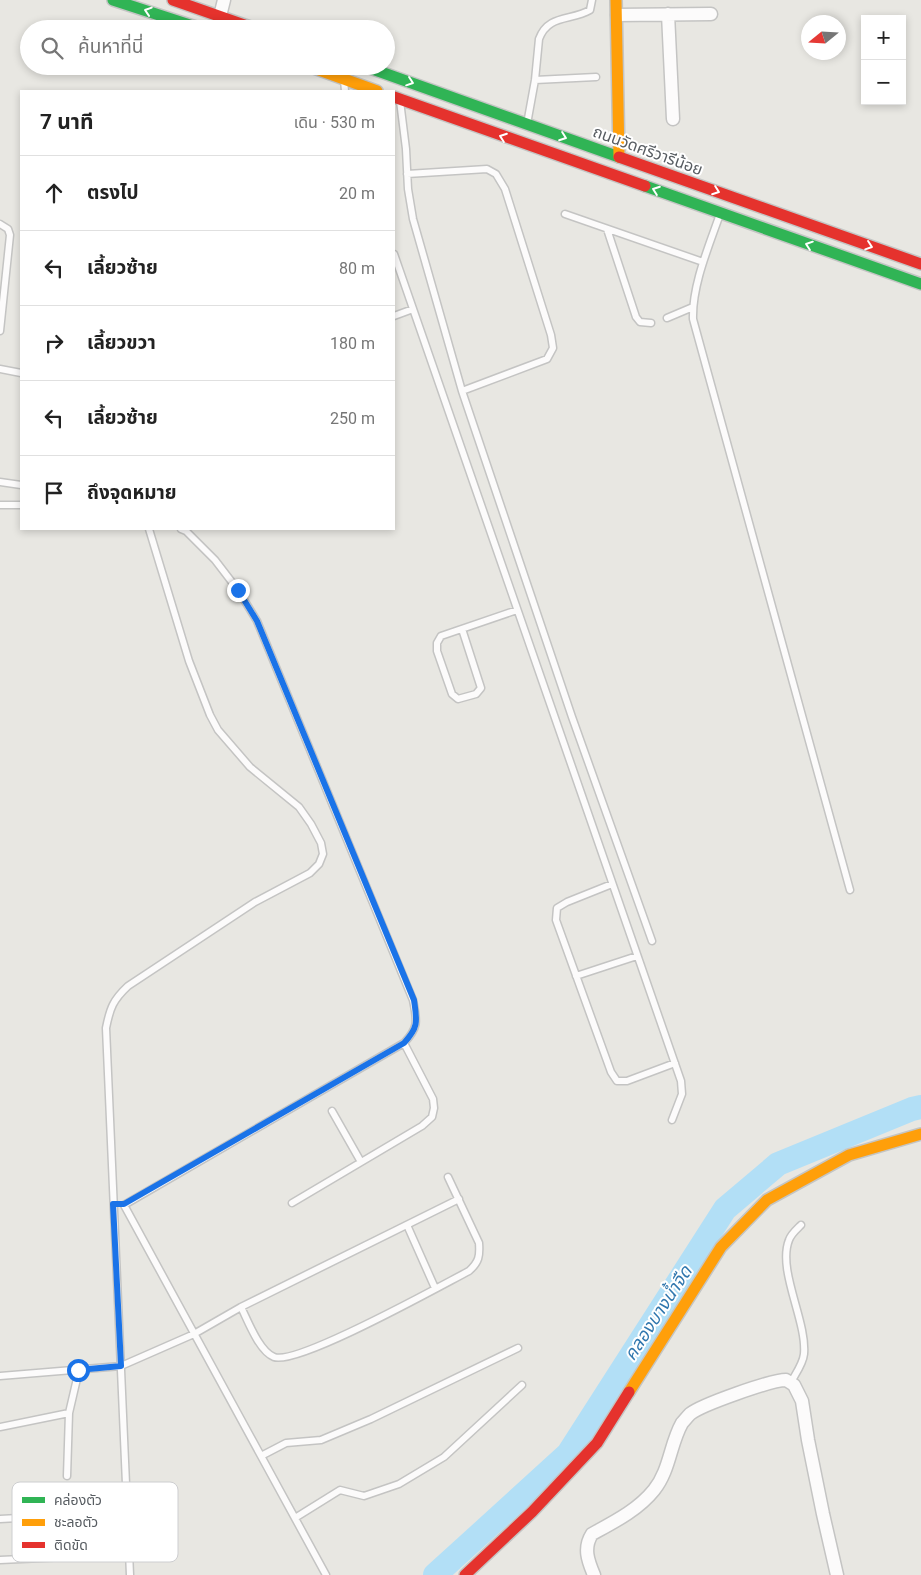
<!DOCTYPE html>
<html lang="th">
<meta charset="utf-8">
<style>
:root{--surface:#fff;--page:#f6f6f6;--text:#222;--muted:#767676;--line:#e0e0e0}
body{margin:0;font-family:Roboto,"Noto Sans Thai",sans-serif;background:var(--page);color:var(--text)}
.controls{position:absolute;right:15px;top:15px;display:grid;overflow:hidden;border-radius:0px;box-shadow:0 2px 8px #0003}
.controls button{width:45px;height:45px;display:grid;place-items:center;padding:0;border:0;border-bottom:1px solid var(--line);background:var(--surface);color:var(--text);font:25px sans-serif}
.compass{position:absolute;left:801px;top:15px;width:45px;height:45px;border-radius:50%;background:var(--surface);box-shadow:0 2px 8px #0003;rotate:252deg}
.stop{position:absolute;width:15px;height:15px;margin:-11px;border:4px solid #1a73e8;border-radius:50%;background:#fff}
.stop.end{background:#1a73e8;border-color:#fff;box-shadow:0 1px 5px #0008}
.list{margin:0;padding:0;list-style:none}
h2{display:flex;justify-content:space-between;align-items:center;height:65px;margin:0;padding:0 20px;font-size:21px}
h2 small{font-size:16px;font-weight:400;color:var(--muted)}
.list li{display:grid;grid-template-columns:32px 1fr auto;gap:15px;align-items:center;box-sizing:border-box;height:75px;padding:0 20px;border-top:1px solid var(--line)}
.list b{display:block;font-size:19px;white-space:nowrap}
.list em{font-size:16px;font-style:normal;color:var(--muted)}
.icon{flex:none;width:28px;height:28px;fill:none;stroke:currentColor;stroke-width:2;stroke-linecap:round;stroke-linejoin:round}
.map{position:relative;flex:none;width:921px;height:1575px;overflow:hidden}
.search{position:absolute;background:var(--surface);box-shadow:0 2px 8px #0003;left:20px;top:20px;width:375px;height:55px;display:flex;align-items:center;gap:12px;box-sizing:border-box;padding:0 18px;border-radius:28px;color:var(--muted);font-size:19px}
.panel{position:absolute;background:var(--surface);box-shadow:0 2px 8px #0003;left:20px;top:90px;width:375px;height:440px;border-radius:0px}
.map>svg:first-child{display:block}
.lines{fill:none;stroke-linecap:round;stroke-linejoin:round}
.river{stroke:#b2dff6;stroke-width:24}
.lane-casing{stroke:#c4c4c3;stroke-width:9}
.street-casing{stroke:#c4c4c3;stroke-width:15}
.fast-casing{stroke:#c4c5c4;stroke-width:14}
.slow-casing{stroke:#c4c5c4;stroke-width:14}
.jam-casing{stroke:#c4c5c4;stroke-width:14}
.lane{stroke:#fcfbfb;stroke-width:6}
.street{stroke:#fcfbfb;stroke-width:12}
.fast{stroke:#30b455;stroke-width:11}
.slow{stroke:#ff9f0a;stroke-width:11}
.jam{stroke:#e5322d;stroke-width:11}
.oneway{stroke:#fff}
.route{stroke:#1a73e8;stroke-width:6}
.labels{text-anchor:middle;stroke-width:4;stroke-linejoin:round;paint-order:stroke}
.street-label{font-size:16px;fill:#575c61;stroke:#fff}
.water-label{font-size:18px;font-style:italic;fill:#3077ae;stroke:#fff}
.key{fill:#fff;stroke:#cdced0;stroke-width:1}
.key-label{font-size:14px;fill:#575c61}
</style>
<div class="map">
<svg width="921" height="1575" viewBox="0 0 921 1575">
<rect width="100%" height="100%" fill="#e8e7e2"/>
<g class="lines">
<path class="river" d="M435,1575l133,-121 157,-245 53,-45 134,-55 9,-2"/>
<g class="lane-casing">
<path id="lane" d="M344,80l1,11
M535,80l61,-3
M400,101l6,48 2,40 5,30 49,172 110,326 80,224
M527,124l8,-44 4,-41c9,-25 32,-18 51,-29l2,-10
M407,174l80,-5 9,5 9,15 46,146 2,13 -6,11 -85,32
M565,214l138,48
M720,214c-11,32 -28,71 -27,105l157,571
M0,224l8,5 2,6 -10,96
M607,229l29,88 4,5 11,1
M394,254l287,827 1,13 -10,26
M394,316l19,-7
M667,318l26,-11
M0,369l21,4
M0,482l21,3
M0,505h21
M181,529l5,2 29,29 23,30 19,31 156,379c4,21 6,27 -9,43l-280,162 202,370
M462,629l19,59 -5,6 -18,5 -6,-5 -15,-43v-8l4,-7 76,-26
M612,884l-45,18 -10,6 -1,12 55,152 6,9h10l48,-18
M576,976l61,-20
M332,1111l29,51
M292,1203l130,-77 10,-9 2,-9 -1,-9 -29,-56
M407,1225l28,63
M241,1307c7,14 18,44 33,50 23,9 166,-71 195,-86 10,-9 11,-15 10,-28l-31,-66
M0,1376l121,-10 73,-32 47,-27 218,-108
M791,1382c5,-9 12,-18 13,-28 3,-33 -27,-84 -15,-114 2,-6 8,-11 12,-15
M0,1427l69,-14 10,-43
M261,1456l25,-13 35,-3 50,-21 147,-71
M67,1476l2,-63
M295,1518l45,-28 24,6 35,-12 45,-27 78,-72
M0,1519l128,-7
M0,1560l129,-6
M130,1575l-24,-547c4,-20 7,-28 22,-42l127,-84 55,-29 9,-9 4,-10 -2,-11 -10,-19 -12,-17 -49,-40 -32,-37 -8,-15 -21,-54 -40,-132"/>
</g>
<g class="street-casing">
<path id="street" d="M668,14l5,105
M617,15l94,-1
M220,16l4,-16
M594,1575c-6,-14 -11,-27 -2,-41 22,-12 46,-24 62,-44 16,-20 16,-46 28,-67 2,-2 5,-6 8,-9 11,-9 81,-34 96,-34l8,5 8,16 6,39 15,74 14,61"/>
</g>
<g class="fast-casing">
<path id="fast" d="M113,0l89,29
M364,66l255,91
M645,186l276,98"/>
</g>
<g class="slow-casing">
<path id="slow" d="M616,0l3,157
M308,66l69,25
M629,1392l92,-145 46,-47 82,-45 72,-21"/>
</g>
<g class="jam-casing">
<path id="jam" d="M173,0l83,29
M394,97l251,89
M619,157l302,107
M465,1575l67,-63 65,-69 32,-51"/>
</g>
<use href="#lane" class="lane"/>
<use href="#street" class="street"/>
<use href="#fast" class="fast"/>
<use href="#slow" class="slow"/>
<use href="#jam" class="jam"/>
</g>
<defs><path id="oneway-chevron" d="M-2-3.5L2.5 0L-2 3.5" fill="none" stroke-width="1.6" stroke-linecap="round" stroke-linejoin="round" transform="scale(1.25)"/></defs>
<g class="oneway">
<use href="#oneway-chevron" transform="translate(148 11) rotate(-162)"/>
<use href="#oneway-chevron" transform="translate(410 82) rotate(19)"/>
<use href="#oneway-chevron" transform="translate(503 137) rotate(-160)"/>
<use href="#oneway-chevron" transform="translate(563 137) rotate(20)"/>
<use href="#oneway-chevron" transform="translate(656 190) rotate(-160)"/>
<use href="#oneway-chevron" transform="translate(716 191) rotate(20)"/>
<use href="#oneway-chevron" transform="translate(809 245) rotate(-161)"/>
<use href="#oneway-chevron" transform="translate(869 246) rotate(19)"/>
</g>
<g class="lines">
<path class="route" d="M78,1370l43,-4 -8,-162h11l280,-161c15,-16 13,-22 10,-43l-157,-379 -19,-31"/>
</g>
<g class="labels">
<g class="street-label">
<text transform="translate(648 150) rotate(20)" y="6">ถนนวัดศรีวารีน้อย</text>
</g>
<g class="water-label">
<text transform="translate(658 1313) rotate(-57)" y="6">คลองบางน้ำจืด</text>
</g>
</g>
<rect x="12" y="1482" width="166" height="80" rx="8" class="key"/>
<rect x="22" y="1497" width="23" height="6" fill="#30b455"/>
<rect x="22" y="1519" width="23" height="7" fill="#ff9f0a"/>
<rect x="22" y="1542" width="23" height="6" fill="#e5322d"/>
<g class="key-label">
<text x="54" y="1505">คล่องตัว</text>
<text x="54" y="1527">ชะลอตัว</text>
<text x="54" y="1550">ติดขัด</text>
</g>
</svg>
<div class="controls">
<button>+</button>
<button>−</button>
</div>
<svg class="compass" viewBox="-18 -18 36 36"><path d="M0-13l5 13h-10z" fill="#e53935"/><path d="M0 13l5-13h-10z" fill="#767676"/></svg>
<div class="stop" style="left:78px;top:1370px"></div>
<div class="stop end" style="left:238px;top:590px"></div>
<div class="search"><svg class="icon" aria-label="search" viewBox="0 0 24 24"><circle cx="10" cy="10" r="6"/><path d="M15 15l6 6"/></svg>ค้นหาที่นี่</div>
<section class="panel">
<h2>7 นาที<small>เดิน · 530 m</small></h2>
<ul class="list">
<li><svg class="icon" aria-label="ahead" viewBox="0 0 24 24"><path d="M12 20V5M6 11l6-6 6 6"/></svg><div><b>ตรงไป</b></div><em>20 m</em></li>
<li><svg class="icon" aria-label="left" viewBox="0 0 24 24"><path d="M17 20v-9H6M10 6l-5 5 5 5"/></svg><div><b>เลี้ยวซ้าย</b></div><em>80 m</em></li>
<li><svg class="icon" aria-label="right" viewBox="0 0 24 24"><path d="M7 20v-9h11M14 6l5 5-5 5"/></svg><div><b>เลี้ยวขวา</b></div><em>180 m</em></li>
<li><svg class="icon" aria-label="left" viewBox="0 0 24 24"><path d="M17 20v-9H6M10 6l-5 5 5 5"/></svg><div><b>เลี้ยวซ้าย</b></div><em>250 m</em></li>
<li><svg class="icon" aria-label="arrive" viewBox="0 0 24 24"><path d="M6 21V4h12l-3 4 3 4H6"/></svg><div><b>ถึงจุดหมาย</b></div></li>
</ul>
</section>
</div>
